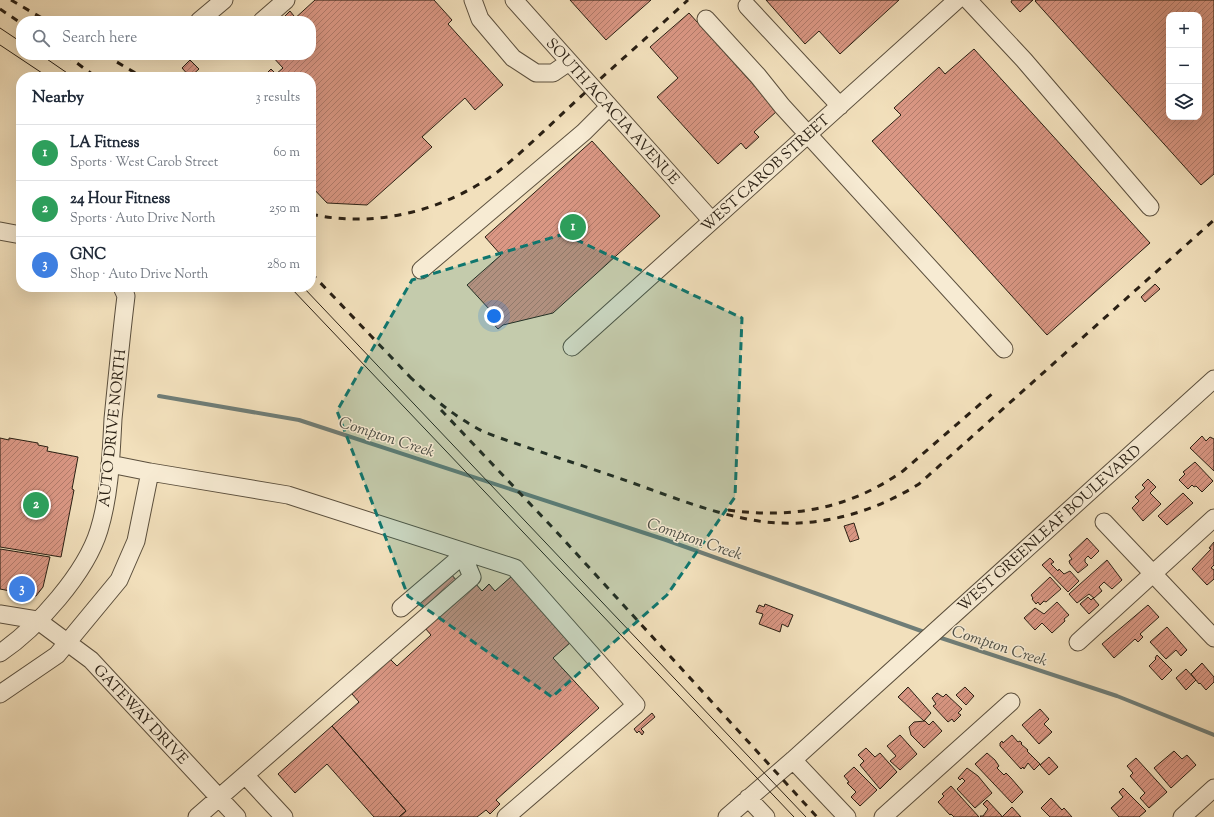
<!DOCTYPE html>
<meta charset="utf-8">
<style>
:root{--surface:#fff;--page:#f2f2f3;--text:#1f2937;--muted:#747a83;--line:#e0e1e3;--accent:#0f766e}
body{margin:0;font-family:"Sorts Mill Goudy",serif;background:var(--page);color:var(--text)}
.controls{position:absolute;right:12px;top:12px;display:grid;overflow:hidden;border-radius:8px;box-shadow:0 4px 16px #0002}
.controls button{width:36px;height:36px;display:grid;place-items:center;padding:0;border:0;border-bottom:1px solid var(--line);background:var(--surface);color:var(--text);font:20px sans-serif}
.you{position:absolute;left:494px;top:316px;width:14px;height:14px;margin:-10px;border:3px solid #fff;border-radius:50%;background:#1a73e8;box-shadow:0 0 0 6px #1a73e833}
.badge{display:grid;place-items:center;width:26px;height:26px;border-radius:50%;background:var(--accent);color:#fff;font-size:13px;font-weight:700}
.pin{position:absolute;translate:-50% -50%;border:2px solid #fff;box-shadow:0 1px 4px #0006}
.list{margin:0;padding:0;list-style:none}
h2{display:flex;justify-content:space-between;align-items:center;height:52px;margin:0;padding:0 16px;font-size:17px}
h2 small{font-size:13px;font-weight:400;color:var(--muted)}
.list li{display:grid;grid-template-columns:26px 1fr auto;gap:12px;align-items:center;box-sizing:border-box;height:56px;padding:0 16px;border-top:1px solid var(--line)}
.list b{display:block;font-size:15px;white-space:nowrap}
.list p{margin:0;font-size:13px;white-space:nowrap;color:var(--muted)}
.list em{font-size:13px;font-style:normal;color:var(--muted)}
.icon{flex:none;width:22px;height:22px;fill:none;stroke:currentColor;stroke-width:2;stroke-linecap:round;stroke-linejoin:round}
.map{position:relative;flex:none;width:1214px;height:817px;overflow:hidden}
.search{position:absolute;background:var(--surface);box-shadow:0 4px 16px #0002;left:16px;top:16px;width:300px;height:44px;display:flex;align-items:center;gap:10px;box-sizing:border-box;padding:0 14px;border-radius:16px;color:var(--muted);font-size:15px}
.panel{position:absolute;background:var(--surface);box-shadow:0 4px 16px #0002;left:16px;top:72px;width:300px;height:220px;border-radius:16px}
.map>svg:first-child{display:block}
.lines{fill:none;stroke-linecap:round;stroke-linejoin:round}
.stream{stroke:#6f7d77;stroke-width:4}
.building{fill:url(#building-hatch);stroke:#291f13;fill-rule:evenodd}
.minor-casing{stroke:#5b4f3d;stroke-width:19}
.minor{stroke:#f7ebd3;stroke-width:17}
.tram{stroke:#291f13;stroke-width:1}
.rail{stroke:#291f13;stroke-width:3;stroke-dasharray:7 7;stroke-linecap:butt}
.marked{fill:#0f766e;fill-opacity:0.2;stroke:#0f766e;stroke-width:3;stroke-dasharray:8 5;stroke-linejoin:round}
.labels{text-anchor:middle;stroke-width:3;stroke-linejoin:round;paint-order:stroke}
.street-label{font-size:15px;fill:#291f13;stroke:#f7ebd3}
.water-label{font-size:16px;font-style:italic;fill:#4c4e45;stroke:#f7ebd3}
</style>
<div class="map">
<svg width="1214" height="817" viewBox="0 0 1214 817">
<defs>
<pattern id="building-hatch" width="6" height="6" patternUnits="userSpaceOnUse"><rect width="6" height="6" fill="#da9784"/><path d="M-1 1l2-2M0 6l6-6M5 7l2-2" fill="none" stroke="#b17b6b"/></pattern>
</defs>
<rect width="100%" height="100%" fill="#f2e0bc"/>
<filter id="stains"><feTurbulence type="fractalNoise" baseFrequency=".005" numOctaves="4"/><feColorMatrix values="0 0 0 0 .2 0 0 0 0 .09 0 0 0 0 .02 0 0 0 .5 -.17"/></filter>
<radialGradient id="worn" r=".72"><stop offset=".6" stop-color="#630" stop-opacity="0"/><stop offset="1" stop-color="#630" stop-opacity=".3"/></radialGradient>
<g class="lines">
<path class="stream" d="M159,396l140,24 367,120 261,93
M935,636l182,60 97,39"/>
</g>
<path class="building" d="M315,0h119l18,20 -4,4 55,61 -28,25 -10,-12 -43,39 10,10 -65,58 -40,-2 -16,-17v-109h-48l8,-8 5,5 7,-6 -12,-13h40v-34h-19z
M570,0h81l-45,40z
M766,0h133l-59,54 -21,-23 -14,13z
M1012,0h21l-13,12 -9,-10z
M1036,0h178v174l-13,11 -166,-184zM1169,15h30v102h-30z
M290,11l4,5 -7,5h-7z
M689,13l88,98 -23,21 5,5 -13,12 -5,-6 -23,21 -61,-67 21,-19 -28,-31z
M974,49l176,194 -103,92 -175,-194 29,-26 -7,-7 45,-41 6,7z
M190,60l9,9 -9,8 -8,-9z
M592,141l68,75 -107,97 -50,12 -5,4 -13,-14 5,-5 -23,-25 34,-30 -16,-18z
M1155,284l5,5 -15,13 -4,-5z
M1202,436l4,5 4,-4 4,2v32l-24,-23z
M0,438l9,2v-2l29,5v2l10,2 -1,4 31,6 -6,32 2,1 -13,67 -61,-10z
M1195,462l18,19 -11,11 -6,-6 -2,1 -2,-2 -4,4 -9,-9 6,-6 -2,-2z
M1148,479l8,8 -6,6 11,11 -18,17 -11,-13 7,-7 -4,-4 10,-9 -3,-3z
M1183,493l10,10 -26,22 -9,-9z
M854,523l5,16 -9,3 -6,-16z
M1087,538l12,13 -8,8 -3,-3 -3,3v3l3,3 -10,8 -8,-9 -1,-3 3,-2 -3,-4z
M1214,542v23l-3,3 3,2v9l-7,6 -15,-16 19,-20 -2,-1z
M0,549l50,8 -7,30 -7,9 -36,-7z
M1050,558l4,4 -3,2 7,7 1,-2 5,5 6,-3 9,10 -11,11 -26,-27z
M1107,560l15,20 -10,9 -8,-7 -5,5 3,4 -8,7 -5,-4 -12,9 -8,-9z
M450,573l16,18 9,-8 7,8 7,-7 6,7 17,-15 59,66 -18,16 46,50 -103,92 4,4 -10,10 -4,-4 -9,7h-78l7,-6 -74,-85 27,-24 -7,-8 38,-35 7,7 34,-31 -6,-7 9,-8 -16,-18z
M1050,577l11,12 -15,13 -2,-1 -4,4 -2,-3 -2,2 -4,-5 1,-1 -2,-3z
M1088,597l3,3 2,-2 6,7 -10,9 -9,-10z
M1057,602l12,13 -5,4 1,2 -13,12 -10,-10 -7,7 -11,-12 11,-10 9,6z
M765,604l28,11 -5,12 -6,-3 -2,8 -21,-8 4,-10 -7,-2 3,-7 5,2z
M1148,605l11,12 -19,17 3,3 -5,5 -3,-3 -21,19 -12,-14z
M1167,627l20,23 -6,6 -5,-6 -10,9 -16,-17z
M1157,655l15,15 -10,10 -13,-14 7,-7 -1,-1z
M1202,663l12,14v5l-8,8 -6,-7 -1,1 -8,-10z
M1186,669l10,11 -10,10 -10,-12z
M908,687l23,26 -7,8 -26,-24z
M965,687l9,9 -8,9 -10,-10z
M937,693l6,4 3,-3 16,15 -4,4 3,2 -7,7 -2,-3 -4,3 -15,-16 3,-2 -4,-6z
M1040,709l9,10 -5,5 8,8 -13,12 -17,-19z
M652,713l3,4 -14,12 3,3 -2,3 -3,-4 -2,2 -3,-4z
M925,721l4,4 4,-4 9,10 -18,17 -13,-13 -2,-8 5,-5z
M332,726l74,85 -7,6h-25l-47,-53 -32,29 -17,-19z
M900,735l17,19 -17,16 -10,-9 6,-5 -9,-10z
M1012,735l6,7 2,-1 2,2 -1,1 7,6 -1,1 13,13 -6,6 -6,-7 -4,6 -1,-2 -2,2 -21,-23v-3l2,-2 1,2z
M866,748l9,9 5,-4 17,19 -17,17 -20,-24 4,-4 -6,-6z
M1174,751l8,8 5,-4 9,10 -25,23 -17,-20z
M987,753l8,7 4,6 -2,2 7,7 2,-2 5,5 12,14 -11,11 -37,-39z
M1049,757l9,10 -9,8 -9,-10z
M1136,758l31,34 -18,16 -9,-10 5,-5 -15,-17 3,-3 -6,-7z
M854,767l23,23 -17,16 -9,-9 5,-5 -9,-9 2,-1 -5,-6z
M967,768l11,8 14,17 -17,15 -18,-19 8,-8 -3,-3 -2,2 -2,-2z
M951,786l28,31h-25l-3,-3 -1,1 -12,-13 6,-6 -2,-2z
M1123,788l23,23 -7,6h-20l-8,-9 12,-11 -4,-5z
M1051,798l11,12 2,-2 8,9h-22l-9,-9z
M987,800l14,15 1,2h-21l-1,-1h3l5,-7 -5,-5z
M1012,807l9,10h-19z"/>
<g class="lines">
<g class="minor-casing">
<path id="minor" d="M473,0l7,19 33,39 23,15h17l16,-11
M514,0l198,221
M968,0l56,60 126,147
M747,6l93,100
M706,19l52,57 24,30 222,243
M199,21l25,-21
M262,21l24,-21
M0,231l21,4
M421,270l163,-138 25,-25
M572,347l385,-347
M110,464l40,8
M1104,522l110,116
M401,608l62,-53
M0,614l37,6 54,40 146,157
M1078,642l136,-124
M0,653c37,-25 86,-80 99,-123 11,-36 12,-74 14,-111 4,-41 8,-82 13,-123l-4,-9
M0,694l57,-39 62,-75 17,-39 14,-69 138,23 227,73 121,137 -130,112
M793,760l54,57
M245,775l39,42
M748,798l18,19
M197,817l275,-240 -11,-26
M727,817l66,-57 421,-381
M883,817l128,-115
M1182,817l32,-29"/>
</g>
<use href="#minor" class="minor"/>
<path class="tram" d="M0,28l21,14
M0,45l48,32
M41,55l32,22
M290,287l504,530
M303,287l503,530"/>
<path class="rail" d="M11,0l36,21
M0,9l21,14
M66,55l30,22
M105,55l37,22
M311,214c65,15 136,-4 189,-44 26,-21 51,-46 76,-69 37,-34 75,-67 112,-101
M311,273l101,106
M409,376c23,22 46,41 75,56 48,18 98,33 146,50 37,13 74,28 112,36 62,14 124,-1 177,-34l295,-264
M441,410l112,118 264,289
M728,510c64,9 121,-1 175,-39l90,-78"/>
</g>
<path class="marked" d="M564,234l178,84 -7,179 -68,98 -115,102 -144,-101 -71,-185 75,-131z"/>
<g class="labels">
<g class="street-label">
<text transform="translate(613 111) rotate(48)" y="5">SOUTH ACACIA AVENUE</text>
<text transform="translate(765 173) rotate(-42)" y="5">WEST CAROB STREET</text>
<text transform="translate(112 428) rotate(-84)" y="5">AUTO DRIVE NORTH</text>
<text transform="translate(1049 528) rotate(-42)" y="5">WEST GREENLEAF BOULEVARD</text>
<text transform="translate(141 714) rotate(47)" y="5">GATEWAY DRIVE</text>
</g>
<g class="water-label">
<text transform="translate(387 436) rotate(18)" y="6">Compton Creek</text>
<text transform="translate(695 538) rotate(19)" y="6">Compton Creek</text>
<text transform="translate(1000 645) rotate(18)" y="6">Compton Creek</text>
</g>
</g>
<rect width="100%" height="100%" filter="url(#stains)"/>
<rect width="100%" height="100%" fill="url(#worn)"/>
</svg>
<div class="controls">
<button>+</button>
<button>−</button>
<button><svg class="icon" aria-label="layers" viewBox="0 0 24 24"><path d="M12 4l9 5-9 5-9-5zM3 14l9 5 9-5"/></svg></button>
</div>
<div class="you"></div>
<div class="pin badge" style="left:573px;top:227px;background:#2e9e5b">1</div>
<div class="pin badge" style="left:36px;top:505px;background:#2e9e5b">2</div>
<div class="pin badge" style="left:22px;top:589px;background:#3f7fe0">3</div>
<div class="search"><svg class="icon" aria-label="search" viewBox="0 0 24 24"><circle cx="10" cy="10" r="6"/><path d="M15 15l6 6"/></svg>Search here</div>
<section class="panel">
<h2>Nearby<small>3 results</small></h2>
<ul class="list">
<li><span class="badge" style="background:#2e9e5b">1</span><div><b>LA Fitness</b><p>Sports · West Carob Street</p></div><em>60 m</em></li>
<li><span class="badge" style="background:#2e9e5b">2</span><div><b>24 Hour Fitness</b><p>Sports · Auto Drive North</p></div><em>250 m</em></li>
<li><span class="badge" style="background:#3f7fe0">3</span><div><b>GNC</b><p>Shop · Auto Drive North</p></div><em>280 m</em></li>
</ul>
</section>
</div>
